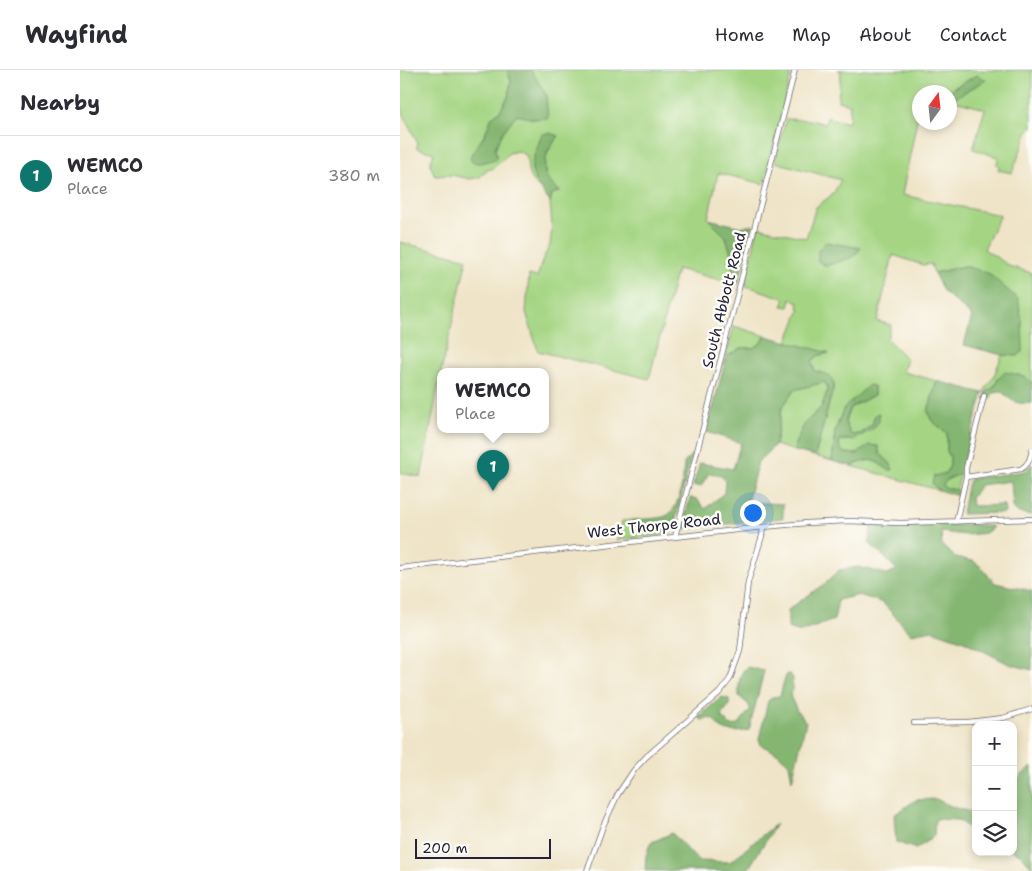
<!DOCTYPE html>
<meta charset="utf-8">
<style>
:root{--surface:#fff;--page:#f7f7f7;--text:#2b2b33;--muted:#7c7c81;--line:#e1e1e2;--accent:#0f766e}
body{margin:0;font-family:"Shantell Sans",sans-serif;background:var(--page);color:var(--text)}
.controls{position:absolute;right:15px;bottom:15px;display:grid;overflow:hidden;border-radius:10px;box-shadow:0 2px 8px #0003}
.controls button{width:45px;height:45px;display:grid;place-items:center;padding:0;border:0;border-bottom:1px solid var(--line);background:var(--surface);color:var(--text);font:25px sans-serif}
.compass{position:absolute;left:512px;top:15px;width:45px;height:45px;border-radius:50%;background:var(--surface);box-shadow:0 2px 8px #0003;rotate:15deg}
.scale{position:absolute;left:15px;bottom:12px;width:136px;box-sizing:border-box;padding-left:5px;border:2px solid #22223b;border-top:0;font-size:14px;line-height:18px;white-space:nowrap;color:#22223b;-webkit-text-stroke:4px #fdfcf7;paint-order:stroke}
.you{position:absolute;left:352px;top:442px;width:18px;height:18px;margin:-12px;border:4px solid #fff;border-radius:50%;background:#1a73e8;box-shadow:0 0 0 8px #1a73e833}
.badge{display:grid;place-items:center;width:32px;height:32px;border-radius:50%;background:var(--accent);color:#fff;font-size:16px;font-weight:700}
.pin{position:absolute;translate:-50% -41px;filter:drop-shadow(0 1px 2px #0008)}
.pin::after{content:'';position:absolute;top:26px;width:18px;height:15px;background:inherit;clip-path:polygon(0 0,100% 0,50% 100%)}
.popup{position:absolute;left:37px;top:298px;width:112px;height:65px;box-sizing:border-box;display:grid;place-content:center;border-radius:10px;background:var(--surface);filter:drop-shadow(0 1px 4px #0005);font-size:16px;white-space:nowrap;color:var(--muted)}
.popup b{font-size:19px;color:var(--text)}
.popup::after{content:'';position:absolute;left:50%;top:100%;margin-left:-10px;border:10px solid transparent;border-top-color:var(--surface)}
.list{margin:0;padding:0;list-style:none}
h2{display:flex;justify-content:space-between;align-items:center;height:65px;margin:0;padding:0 20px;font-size:21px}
h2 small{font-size:16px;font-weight:400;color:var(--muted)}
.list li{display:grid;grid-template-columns:32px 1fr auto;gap:15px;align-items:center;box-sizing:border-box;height:80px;padding:0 20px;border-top:1px solid var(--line)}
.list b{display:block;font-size:19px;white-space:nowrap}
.list p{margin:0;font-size:16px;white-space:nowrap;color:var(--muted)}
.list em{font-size:16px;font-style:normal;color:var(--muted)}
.icon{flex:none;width:28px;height:28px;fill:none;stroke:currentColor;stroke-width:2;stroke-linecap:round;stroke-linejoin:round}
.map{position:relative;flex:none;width:632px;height:801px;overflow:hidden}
header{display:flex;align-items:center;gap:30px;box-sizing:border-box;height:70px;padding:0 25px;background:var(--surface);border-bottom:1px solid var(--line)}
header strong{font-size:24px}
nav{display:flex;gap:28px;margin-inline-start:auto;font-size:18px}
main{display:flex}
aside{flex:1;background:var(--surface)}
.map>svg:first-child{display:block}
.green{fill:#a5d583;stroke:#647c5f}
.forest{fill:#84b671;stroke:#536c56}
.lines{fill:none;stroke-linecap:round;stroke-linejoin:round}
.minor-casing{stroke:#6a666c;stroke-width:6}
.minor{stroke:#fff;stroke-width:4.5}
.labels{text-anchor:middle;stroke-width:5;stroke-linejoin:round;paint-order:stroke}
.street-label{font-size:15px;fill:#22223b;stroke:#fdfcf7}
</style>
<header>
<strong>Wayfind</strong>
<nav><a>Home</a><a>Map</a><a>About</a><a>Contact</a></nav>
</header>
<main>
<aside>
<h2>Nearby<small></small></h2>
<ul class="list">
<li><span class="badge">1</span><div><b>WEMCO</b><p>Place</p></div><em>380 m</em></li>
</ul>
</aside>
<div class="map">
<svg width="632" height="801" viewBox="0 0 632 801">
<rect width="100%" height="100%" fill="#fdfcf7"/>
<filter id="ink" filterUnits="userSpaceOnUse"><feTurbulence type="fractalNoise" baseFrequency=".02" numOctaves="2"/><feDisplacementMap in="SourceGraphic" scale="10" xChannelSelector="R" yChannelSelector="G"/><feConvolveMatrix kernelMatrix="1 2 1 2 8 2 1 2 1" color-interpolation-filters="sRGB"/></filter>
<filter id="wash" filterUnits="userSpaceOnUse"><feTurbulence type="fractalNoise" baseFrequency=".0096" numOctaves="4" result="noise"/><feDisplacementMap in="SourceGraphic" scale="20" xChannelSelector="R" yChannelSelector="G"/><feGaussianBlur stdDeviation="1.12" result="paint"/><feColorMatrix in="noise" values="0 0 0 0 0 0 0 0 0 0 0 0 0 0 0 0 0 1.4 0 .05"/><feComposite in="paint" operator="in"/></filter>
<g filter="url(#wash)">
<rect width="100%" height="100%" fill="#efe4c7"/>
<path class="green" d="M0,0h107l4,11 -3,16 -8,14 -8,6 -8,19 13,21 -2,-8 8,-17 13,-18 19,5 -3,-47 -2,-2h262l-28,114 -46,-11 -10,46 18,18 6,19v27l-55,-14 -28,110 -111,-28 -12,-39 3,-37 8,2 6,-18 7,-14 2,-18 -2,-25 2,-8 7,-2c-22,-16 -16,-38 0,-56l-17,-2 -10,31 1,8 8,17c-14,-13 -13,-16 -14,-34l-9,-5 -9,2 -15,15 -9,3 -5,6 -10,2 -18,-4 -17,1 -5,-12 4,-11 -18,-5 2,-4 -18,-37z
M438,0h194v57l-4,4 -16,42 -14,-3 1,-4 -2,-1 1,-8 -25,-8 12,-40 -34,-9 34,-20 -31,7 -4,6 -30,-1 -1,18 -17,85 98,20 -16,34 27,18 21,6v110l-8,-7 -26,3c-3,7 -7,12 -15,14l11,-17 8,-21 16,1 -53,-90 -31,7 -3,-9 -8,1 -30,-10 -16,66 14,4 -4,14 20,20 -4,13 34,9 -9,30 3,9 16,13v18l3,6v9l-5,7 -12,10 5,7 -87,-24c21,-8 19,-8 38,4l1,-7 -20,-18 -12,9 -14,-1 -6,-7 2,-6h13l26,-19 -1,-8 -3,2 -3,10 -13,9 -9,1 -5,-13 5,-14 24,-13v-9l-30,22 -9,23 -3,30 -17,-5 19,-71 -19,-14 -3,-9 5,-6 11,-3 -41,-11 13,-33 -2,-1 1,-6 -8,-3 -2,8 -7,-1 3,-7 -2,-1 -33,-11h-5l13,-60 48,11 10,-31 17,-13 8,-14 -66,-18 11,-43 24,1 15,4 2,-6h2l20,5 1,-19 -12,-3 3,-30z
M0,172l67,17 -26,113 -20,105 -21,-4z
M334,256l32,10 -6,8 -7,4h-12l-15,9z
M425,312l3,7 -6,17 -18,19 -9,19v7l-20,-6 7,-37 12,-18z
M560,404l-3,16 -12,-2 -3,-3 6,-6z
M232,450l3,6 31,4 8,-4 -5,8 -52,6 5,-19z"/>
<path class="forest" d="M107,0h23l2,2 14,22 2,24 -13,1 -19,-4 -13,17 -8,16 2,9 -2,3 -16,3 -7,-1 -2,-6 14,-20 8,-19 8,-6 8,-14 3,-16z
M577,5l9,5 -35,20h-1v-7l4,-5z
M149,63l10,3c-17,17 -22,41 1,55l-8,3 -2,8c-7,-9 -20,-25 -18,-38 2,-10 7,-21 10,-30z
M308,149l33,8 12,-2 -15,59 -6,-1v-27l-6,-19z
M426,172l35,6 -8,9 -27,9 -8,-5v-11z
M565,196l23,7 30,26 4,22 1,29 -5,6 -16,-1 -38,-10 8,-29 -29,-25 -9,-18z
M366,266l63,17 -12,3 -5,6 3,9c11,3 16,2 19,14l-19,71 -20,-5v-7l9,-19 18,-19 6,-17 -3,-7 -31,8 -12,18 -7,37 -17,17 -11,40 36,2v14l-101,11 8,-31 7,1 8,10 19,-16 1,-12 -3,-5 -13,-3 -8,13h-8l7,-23 33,6 8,-26 -34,-11 19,-75 15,-9h12l7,-4z
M605,302l19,4 8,7v20c-16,1 -18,0 -30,-11l-9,1 -4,7 -5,-1 3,-7 8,-6 3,-7z
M537,311l46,12 -23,81 -12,5 -5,6 2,3 12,2 1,6 -20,-6 -6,-7 2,-7 12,-3 4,-7v-9l-3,-6v-18l-16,-13 -3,-9z
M469,315l5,1v9l-24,13 -5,14 6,13 8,-1 13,-9 3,-10 4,-2v8l-6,8 -20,11h-13l-1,6 5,7 13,1 13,-9 8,1 2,8 10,9 3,7h-4l-14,-9 -8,-1 -16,6 -19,-5 3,-30 9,-23z
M292,384l-18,72 -8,4 -31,-4 -3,-6c8,-1 28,-1 34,-4 14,-6 18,-40 18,-53z
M632,394v51l-13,-2 -6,-5 -2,-27 -31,4 -9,13 1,8 32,-1 1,8 -43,1 5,-28 3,-7 56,-8z
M545,455h32l16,2 -7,6 -20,2 -25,-3 1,14 13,11 18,4 7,5 15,17 37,8v79l-23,-6 -45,-23 -32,-11 -21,4 -28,-31 -24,-8 -21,5 -4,20 -33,12 -13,-4v-18l40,-29 11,-11 19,-3 28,7 11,-4 -18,-18 -10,-9 2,-17 41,1z
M347,597l17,4 -15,59c-8,2 -18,3 -26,-1 -10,-5 -6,-14 -21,-9l-4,-3 24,-20 7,2v6l-8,11 10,10 7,-1 12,-15 -1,-5 -10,-9c0,-10 -1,-22 8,-29z
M387,604h3l3,4 -2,20 6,13 9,11 -14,59 -3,-17 -12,-11 -16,-8 -2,-6 9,-38 5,-4 7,-1 4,-15z
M632,697v100l-12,-13 -7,-3v-67l14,-14z
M536,729l19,9 21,5v20l-18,-13 -23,-1 -1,17 -18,13 -20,-7 -2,-27 22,-15z
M376,754l-29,47h-102l1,-15 4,-13 22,-10 26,28 32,1z"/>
</g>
<g filter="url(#ink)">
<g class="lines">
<g class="minor-casing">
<path id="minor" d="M566,407l55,-8c8,-5 9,-10 11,-19
M556,452l10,-45v-9l18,-72
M275,467l120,-467
M0,498l363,-41 44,-4 40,-2 54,2 131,-4
M514,653l55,-1 34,-4 29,-9
M187,801l16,-45 15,-32 16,-24 12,-13 73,-64 11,-14 10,-28 8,-69 14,-46 1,-9"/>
</g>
<use href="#minor" class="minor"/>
</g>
</g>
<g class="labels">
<g class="street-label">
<text transform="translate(324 230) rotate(-76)" y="5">South Abbott Road</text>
<text transform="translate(254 456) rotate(-6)" y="5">West Thorpe Road</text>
</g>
</g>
</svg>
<div class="controls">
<button>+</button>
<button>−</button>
<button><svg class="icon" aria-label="layers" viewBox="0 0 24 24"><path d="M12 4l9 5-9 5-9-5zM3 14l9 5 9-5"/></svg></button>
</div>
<svg class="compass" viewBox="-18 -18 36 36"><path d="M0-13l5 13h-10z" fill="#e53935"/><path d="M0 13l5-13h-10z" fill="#7c7c81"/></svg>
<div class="scale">200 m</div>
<div class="you"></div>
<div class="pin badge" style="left:93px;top:421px">1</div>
<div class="popup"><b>WEMCO</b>Place</div>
</div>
</main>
